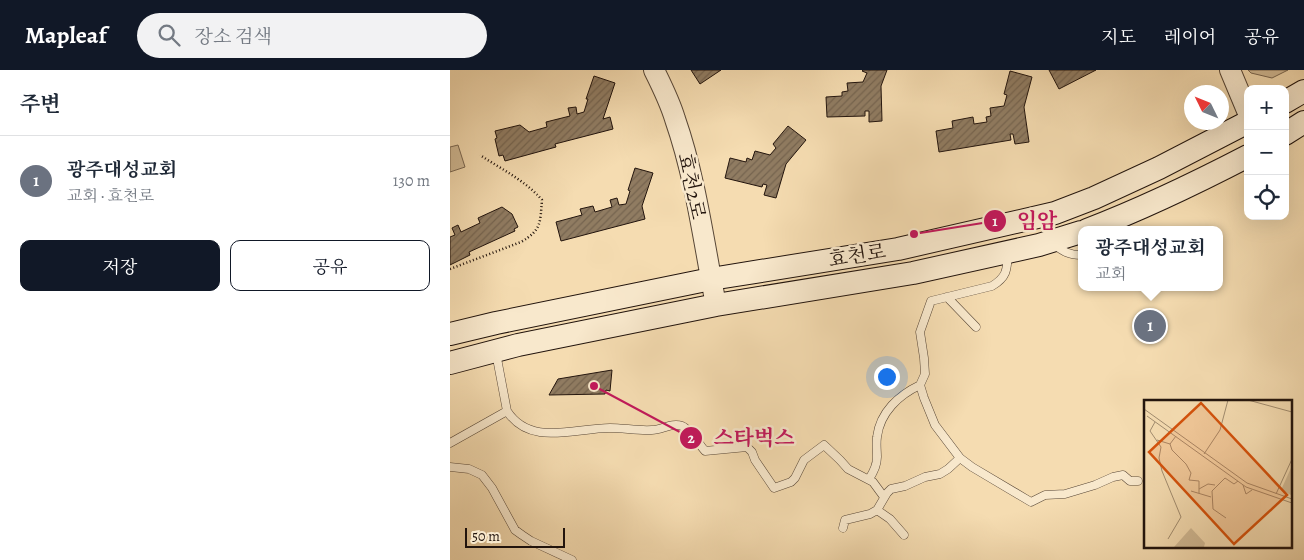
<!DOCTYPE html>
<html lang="ko">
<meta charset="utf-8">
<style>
:root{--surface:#fff;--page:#f2f2f3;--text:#1f2937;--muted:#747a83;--line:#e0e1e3;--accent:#111827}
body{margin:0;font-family:Alegreya,"Noto Serif KR",serif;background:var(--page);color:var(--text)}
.controls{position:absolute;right:15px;top:15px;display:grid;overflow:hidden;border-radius:10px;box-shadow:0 5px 20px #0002}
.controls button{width:45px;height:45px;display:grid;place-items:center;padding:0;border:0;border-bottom:1px solid var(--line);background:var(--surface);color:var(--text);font:25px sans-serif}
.compass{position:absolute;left:734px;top:15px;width:45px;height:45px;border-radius:50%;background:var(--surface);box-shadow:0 5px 20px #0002;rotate:313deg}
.scale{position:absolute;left:15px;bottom:12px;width:100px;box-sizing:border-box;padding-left:5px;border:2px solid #22140d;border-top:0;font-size:14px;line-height:18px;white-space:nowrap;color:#22140d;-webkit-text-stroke:4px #f8e8cc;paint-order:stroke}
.you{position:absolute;left:436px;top:306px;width:18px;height:18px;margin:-12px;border:4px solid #fff;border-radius:50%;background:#1a73e8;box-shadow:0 0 0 8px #1a73e833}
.badge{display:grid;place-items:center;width:32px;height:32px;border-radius:50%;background:var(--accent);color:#fff;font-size:16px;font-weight:700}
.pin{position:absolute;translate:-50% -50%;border:2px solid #fff;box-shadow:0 1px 5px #0006}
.popup{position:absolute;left:628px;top:156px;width:145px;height:65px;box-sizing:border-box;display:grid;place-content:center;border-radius:10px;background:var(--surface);filter:drop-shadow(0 1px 4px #0005);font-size:16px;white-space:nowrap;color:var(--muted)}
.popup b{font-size:19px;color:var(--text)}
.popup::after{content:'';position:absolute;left:50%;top:100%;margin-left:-10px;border:10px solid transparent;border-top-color:var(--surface)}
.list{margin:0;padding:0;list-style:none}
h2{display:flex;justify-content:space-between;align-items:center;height:65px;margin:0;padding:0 20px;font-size:21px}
h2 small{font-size:16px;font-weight:400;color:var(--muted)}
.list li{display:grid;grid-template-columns:32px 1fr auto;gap:15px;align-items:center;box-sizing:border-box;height:90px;padding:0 20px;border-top:1px solid var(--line)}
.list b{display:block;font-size:19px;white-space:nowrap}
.list p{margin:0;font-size:16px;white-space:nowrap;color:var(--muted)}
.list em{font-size:16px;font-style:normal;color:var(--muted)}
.actions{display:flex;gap:10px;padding:15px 20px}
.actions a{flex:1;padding:11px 0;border:1px solid var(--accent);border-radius:10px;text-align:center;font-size:18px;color:var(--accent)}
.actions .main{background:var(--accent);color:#fff}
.icon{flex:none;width:28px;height:28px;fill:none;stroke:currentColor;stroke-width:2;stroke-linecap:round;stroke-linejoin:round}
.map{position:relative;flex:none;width:854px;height:490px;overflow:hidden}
header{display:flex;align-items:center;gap:30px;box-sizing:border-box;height:70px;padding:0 25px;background:var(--accent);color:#fff}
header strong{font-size:24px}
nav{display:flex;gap:28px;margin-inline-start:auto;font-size:18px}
.search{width:350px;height:45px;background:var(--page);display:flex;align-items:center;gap:12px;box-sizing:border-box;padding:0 18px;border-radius:28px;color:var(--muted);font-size:19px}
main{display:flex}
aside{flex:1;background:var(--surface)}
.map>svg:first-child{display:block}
.green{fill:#d1ba95;stroke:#7a6751}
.building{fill:url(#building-hatch);stroke:#22140d}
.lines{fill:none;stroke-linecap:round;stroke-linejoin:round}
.service-casing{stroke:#574636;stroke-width:9}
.tertiary-casing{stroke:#574636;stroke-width:22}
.secondary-casing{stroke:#22140d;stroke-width:24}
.path{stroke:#22140d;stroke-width:2.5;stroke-dasharray:1 2.5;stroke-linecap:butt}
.service{stroke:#f8e8cc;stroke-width:8}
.tertiary{stroke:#f8e8cc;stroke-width:20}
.secondary{stroke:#f8e8cc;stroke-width:22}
.labels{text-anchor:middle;stroke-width:5;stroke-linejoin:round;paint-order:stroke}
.street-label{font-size:20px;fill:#22140d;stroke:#f8e8cc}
.inset-road{fill:none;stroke:#a18c6f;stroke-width:1}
.view{fill:#d4520c;fill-opacity:0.15;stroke:#d4520c;stroke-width:2.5}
.inset-edge{fill:none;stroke:#22140d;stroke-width:2.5}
.leader{fill:none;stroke:#c2185b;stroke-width:2}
.callout-dot{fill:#c2185b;stroke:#f8e8cc;stroke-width:2}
.mark-label{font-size:15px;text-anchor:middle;font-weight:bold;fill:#fff}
.callout-label{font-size:21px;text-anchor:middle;font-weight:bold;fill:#c2185b;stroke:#f8e8cc;stroke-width:5;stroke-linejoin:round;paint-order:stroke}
</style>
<header>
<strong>Mapleaf</strong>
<div class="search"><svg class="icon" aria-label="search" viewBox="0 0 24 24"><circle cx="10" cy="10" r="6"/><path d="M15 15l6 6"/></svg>장소 검색</div>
<nav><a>지도</a><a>레이어</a><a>공유</a></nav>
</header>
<main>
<aside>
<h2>주변<small></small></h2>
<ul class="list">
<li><span class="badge" style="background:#6b7280">1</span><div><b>광주대성교회</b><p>교회 · 효천로</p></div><em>130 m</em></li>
</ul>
<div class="actions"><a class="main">저장</a><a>공유</a></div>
</aside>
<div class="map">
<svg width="854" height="490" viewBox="0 0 854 490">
<defs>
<pattern id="building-hatch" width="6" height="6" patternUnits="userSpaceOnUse" patternTransform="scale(1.25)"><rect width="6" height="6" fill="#907c62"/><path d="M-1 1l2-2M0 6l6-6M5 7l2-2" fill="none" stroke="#75644f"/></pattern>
</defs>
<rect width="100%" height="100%" fill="#f5dcb1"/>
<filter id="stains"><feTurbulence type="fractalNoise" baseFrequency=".004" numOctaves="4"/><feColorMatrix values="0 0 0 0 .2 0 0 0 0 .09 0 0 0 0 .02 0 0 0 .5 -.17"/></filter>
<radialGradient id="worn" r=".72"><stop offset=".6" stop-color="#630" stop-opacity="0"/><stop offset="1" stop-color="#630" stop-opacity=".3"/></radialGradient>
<path class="green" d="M798,0h40l-16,8 -21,-5z
M8,75l7,22 -15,5v-25z"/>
<path class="building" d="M241,0h30l-21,14z
M413,0h24l-6,16 1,35 -13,1v-11h-4v5l-38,1 -1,-20 16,-1v-4l6,-1 -1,-8 16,-1 4,-9 -5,-2z
M599,0h47l-37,19z
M560,1l22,6 -8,30 5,35 -14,2 -2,-10h-3l1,6 -72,12 -3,-21 17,-3 -1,-7 21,-4 1,7 13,-2 -1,-5 5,-1 -1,-8 14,-2 3,-11 -3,-1z
M144,6l21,7 -12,36 7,-2 3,12 -58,15 1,3 -51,14 -2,-6 -4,1 -4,-17 2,-1 -2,-7 25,-6 9,7 18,-5 -1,-5 24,-6 -2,-8 8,-1 1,7 7,-2 4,-13h-2z
M338,56l18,14 -20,24 -10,34 -12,-3 3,-10 -4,-1 -1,3 -37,-9 5,-20 16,4 1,-4 5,2 3,-9 15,4 6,-7 -3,-4z
M185,98l18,5 -11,33 3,13 -84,22 -5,-19 26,-7 -2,-6 13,-3 2,6 17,-5 -2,-7 7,-2 2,7 7,-1 4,-13 -2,-1z
M52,137l10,7 6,13 -4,2 1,2 -46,21 1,3 -20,10v-28l5,-2 -3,-7 6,-3 3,7 19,-9 -2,-5z
M162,300l-2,21 -4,-1 -1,4 -56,1 9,-16z"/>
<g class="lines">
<g class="service-casing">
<path id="service" d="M603,174c10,7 15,11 28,11
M558,183c-1,17 -1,24 -16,33l-61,15 -11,31 4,26 1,16 -5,11 4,13 11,27 25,33 12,9 59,35 14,-7 20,-1 30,-9 18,-8 10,-2 7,6h8
M497,227l29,30
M57,341c23,36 67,17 103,17 14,0 28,3 42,2 10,0 20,-8 30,-4 8,3 17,18 23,25l42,-4 5,5 3,8 19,28 17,-6 4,-4 9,-18 20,-15 16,15 8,9 25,13 11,15
M0,373l57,-32 -11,-58
M0,397l19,2 13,6 10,13 23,42 7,5 9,6 41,19
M419,409c4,-6 8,-15 8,-22 0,-6 -1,-13 0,-20 3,-25 22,-42 43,-52
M427,440l13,9 14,16
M393,458l2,-8 25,-6 7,-4 10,-17 4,-4 14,-3 20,-9 15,-3 8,-5 12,-11"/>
</g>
<g class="tertiary-casing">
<path id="tertiary" d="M204,0c8,16 16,32 21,49 21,60 29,125 41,186
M780,0l18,43"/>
</g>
<g class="secondary-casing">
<path id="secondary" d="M835,32l19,-11
M835,64l19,-12
M637,160c55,-21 109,-47 161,-74
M0,264l46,-11 215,-44 187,-30 157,-36 39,-15 65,-30 89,-46
M0,293l68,-18 198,-40 197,-32 126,-28 42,-13"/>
</g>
<path class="path" d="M0,199l71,-27c21,-12 19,-20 21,-42 -16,-19 -41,-31 -62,-45"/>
<use href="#service" class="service"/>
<use href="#tertiary" class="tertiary"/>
<use href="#secondary" class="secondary"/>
</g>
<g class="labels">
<g class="street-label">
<text transform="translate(242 116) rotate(78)" y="7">효천2로</text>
<text transform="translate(407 185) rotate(-9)" y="7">효천로</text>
</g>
</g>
<g transform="translate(694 330)">
<rect width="148" height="148" fill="#f5dcb1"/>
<path d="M147,68v27l-10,-5z" fill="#d1ba95"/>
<path d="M47,128l14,15 -1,4h-30z" fill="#d1ba95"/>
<path class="inset-road" d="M104,0l44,12M0,9l103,74 45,16M3,16l99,71 46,16M11,22l-5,9 11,16 -2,11 3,13 19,46 -13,22M13,40l13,4 6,-8M26,44l2,6 14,14 5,9 -2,7 10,1v12M60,54l16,-24 8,-30M99,85l3,9 6,-4M55,89l9,-5 7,1M47,91l20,6M132,94l16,-35M82,118l-13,-9 -1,-18 13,-13 9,6 4,-3"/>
<path class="view" d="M57,3l86,92 -53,49 -85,-92z"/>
<rect width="148" height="148" class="inset-edge"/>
</g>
<path class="leader" d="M464 164L545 151M144 316L241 368"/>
<g class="callout-dot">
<circle cx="464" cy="164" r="5"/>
<circle cx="144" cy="316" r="5"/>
<circle cx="545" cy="151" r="12"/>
<circle cx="241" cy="368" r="12"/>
</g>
<g class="mark-label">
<text x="545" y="156">1</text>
<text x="241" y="373">2</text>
</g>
<g class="callout-label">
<text x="587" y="158">임암</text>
<text x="304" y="375">스타벅스</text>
</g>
<rect width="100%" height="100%" filter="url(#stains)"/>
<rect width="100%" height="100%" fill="url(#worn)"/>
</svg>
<div class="controls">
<button>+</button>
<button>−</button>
<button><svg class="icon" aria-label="locate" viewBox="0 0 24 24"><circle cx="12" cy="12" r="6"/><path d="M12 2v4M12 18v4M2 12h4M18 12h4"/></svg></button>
</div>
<svg class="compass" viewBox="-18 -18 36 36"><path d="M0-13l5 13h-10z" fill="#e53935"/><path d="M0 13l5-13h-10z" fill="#747a83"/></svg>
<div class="scale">50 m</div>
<div class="you"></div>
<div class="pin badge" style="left:700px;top:256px;background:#6b7280">1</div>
<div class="popup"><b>광주대성교회</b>교회</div>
</div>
</main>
